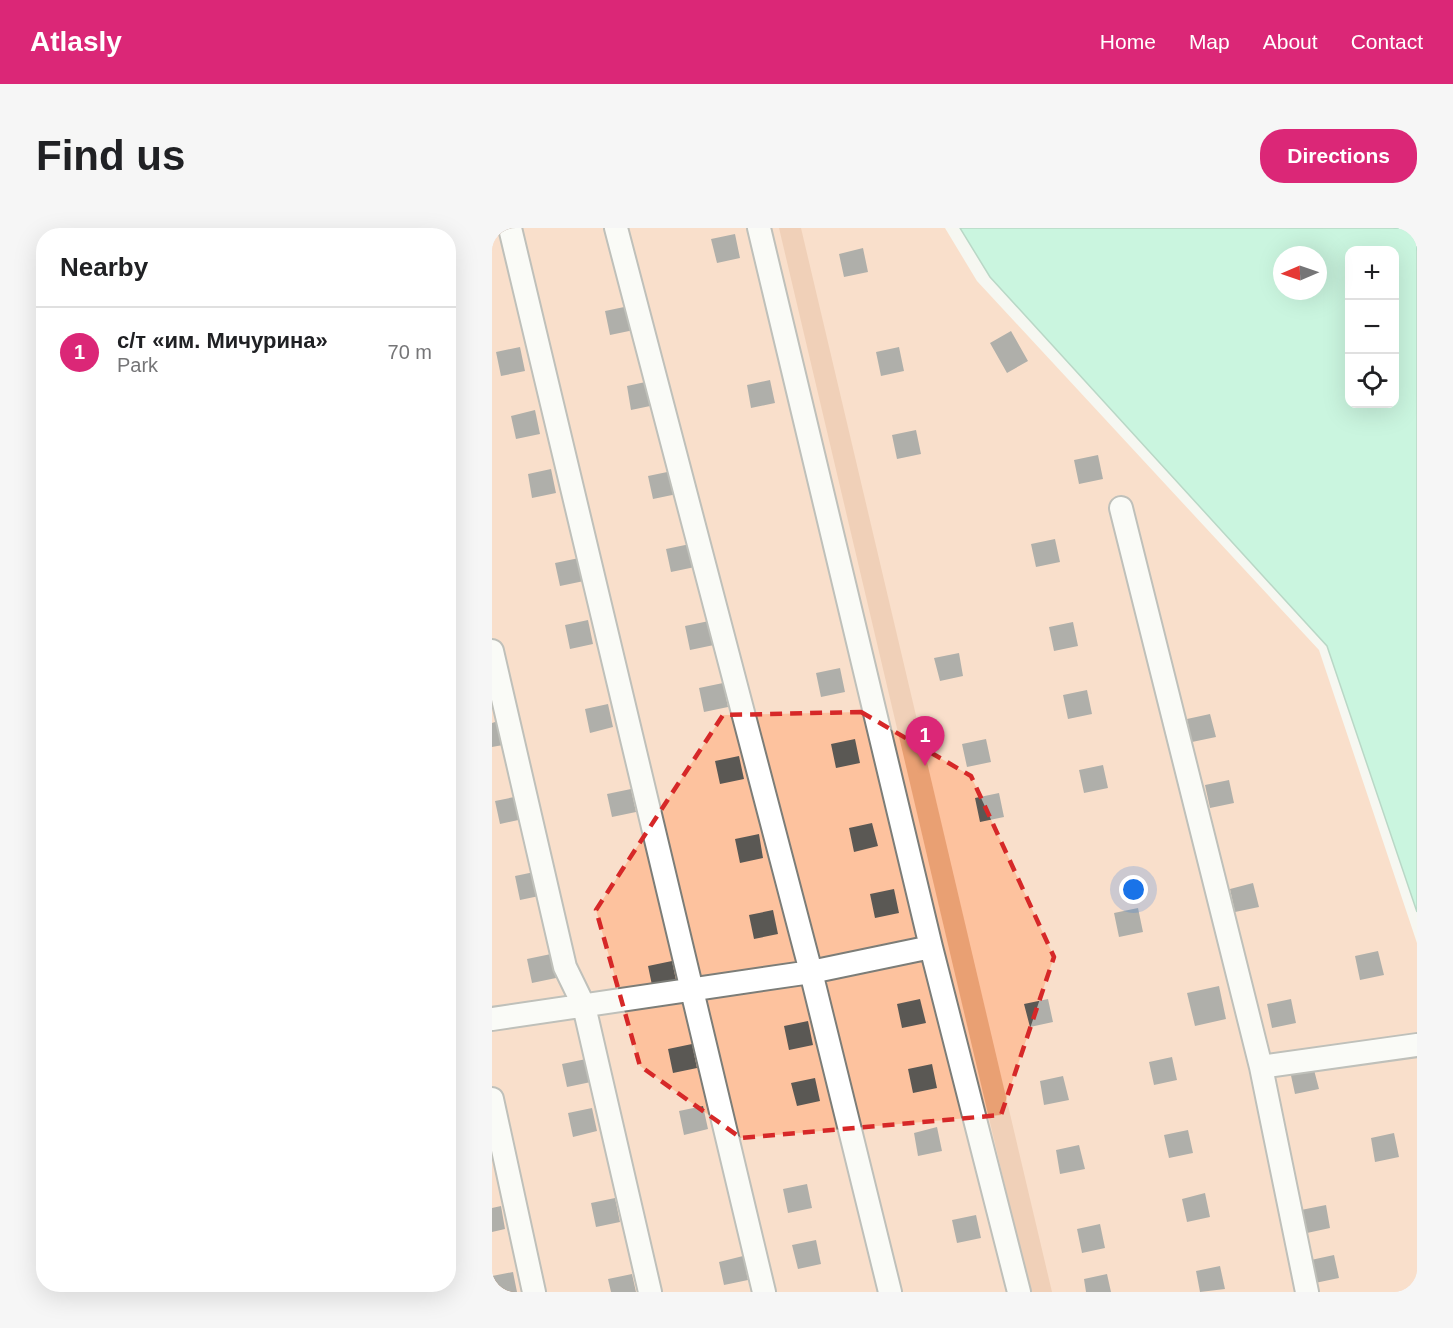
<!DOCTYPE html>
<meta charset="utf-8">
<style>
:root{--surface:#fff;--page:#f6f6f6;--text:#202124;--muted:#757577;--line:#e0e0e0;--accent:#db2777}
body{margin:0;font-family:Arial,sans-serif;background:var(--page);color:var(--text)}
.controls{position:absolute;right:18px;top:18px;display:grid;overflow:hidden;border-radius:12px;box-shadow:0 6px 24px #0002}
.controls button{width:54px;height:54px;display:grid;place-items:center;padding:0;border:0;border-bottom:2px solid var(--line);background:var(--surface);color:var(--text);font:30px sans-serif}
.compass{position:absolute;left:781px;top:18px;width:54px;height:54px;border-radius:50%;background:var(--surface);box-shadow:0 6px 24px #0002;rotate:268deg}
.you{position:absolute;left:642px;top:662px;width:21px;height:21px;margin:-15px;border:4px solid #fff;border-radius:50%;background:#1a73e8;box-shadow:0 0 0 9px #1a73e833}
.badge{display:grid;place-items:center;width:39px;height:39px;border-radius:50%;background:var(--accent);color:#fff;font-size:20px;font-weight:700}
.pin{position:absolute;translate:-50% -50px;filter:drop-shadow(0 2px 3px #0008)}
.pin::after{content:'';position:absolute;top:32px;width:21px;height:18px;background:inherit;clip-path:polygon(0 0,100% 0,50% 100%)}
.list{margin:0;padding:0;list-style:none}
h2{display:flex;justify-content:space-between;align-items:center;height:78px;margin:0;padding:0 24px;font-size:26px}
h2 small{font-size:20px;font-weight:400;color:var(--muted)}
.list li{display:grid;grid-template-columns:39px 1fr auto;gap:18px;align-items:center;box-sizing:border-box;height:90px;padding:0 24px;border-top:2px solid var(--line)}
.list b{display:block;font-size:22px;white-space:nowrap}
.list p{margin:0;font-size:20px;white-space:nowrap;color:var(--muted)}
.list em{font-size:20px;font-style:normal;color:var(--muted)}
.icon{flex:none;width:33px;height:33px;fill:none;stroke:currentColor;stroke-width:2;stroke-linecap:round;stroke-linejoin:round}
.map{position:relative;flex:none;width:925px;height:1064px;overflow:hidden;border-radius:24px}
header{display:flex;align-items:center;gap:36px;box-sizing:border-box;height:84px;padding:0 30px;background:var(--accent);color:#fff}
header strong{font-size:28px}
nav{display:flex;gap:33px;margin-inline-start:auto;font-size:21px}
.intro{display:flex;align-items:center;justify-content:space-between;box-sizing:border-box;height:144px;padding:0 36px}
h1{margin:0;font-size:42px}
.button{padding:15px 27px;border-radius:24px;background:var(--accent);color:#fff;font-size:21px;font-weight:700}
main{display:flex;gap:36px;padding:0 36px}
aside{flex:1;background:var(--surface);border-radius:24px;box-shadow:0 6px 24px #0002}
.map>svg:first-child{display:block}
.green{fill:#fdc29e}
.forest{fill:#e9a073}
.water{fill:#95f1c9;stroke:#6fb093;stroke-width:1.5;fill-rule:evenodd}
.building{fill:#5a5854}
.lines{fill:none;stroke-linecap:round;stroke-linejoin:round}
.minor-casing{stroke:#7c7d78;stroke-width:26}
.minor{stroke:#fff;stroke-width:22}
.marked{fill:none;stroke:#d62828;stroke-width:4.5;stroke-dasharray:12 8;stroke-linejoin:round}
</style>
<header>
<strong>Atlasly</strong>
<nav><a>Home</a><a>Map</a><a>About</a><a>Contact</a></nav>
</header>
<div class="intro"><h1>Find us</h1><a class="button">Directions</a></div>
<main>
<aside>
<h2>Nearby<small></small></h2>
<ul class="list">
<li><span class="badge">1</span><div><b>с/т «им. Мичурина»</b><p>Park</p></div><em>70 m</em></li>
</ul>
</aside>
<div class="map">
<svg width="925" height="1064" viewBox="0 0 925 1064">
<rect width="100%" height="100%" fill="#f6f7f1"/>
<path class="green" d="M0,0h453l32,53 342,369 98,293v349h-925z"/>
<path class="forest" d="M287,0h22l251,1064h-22z"/>
<path class="water" d="M468,0h457v684l-90,-266 -337,-369zM858,22h44v154h-44zM790,27h36v36h-36z"/>
<path class="building" d="M243,6l5,24 -23,5 -6,-24z
M371,20l5,24 -24,5 -5,-23z
M137,78l5,24 -24,5 -5,-24z
M519,103l17,30 -21,12 -17,-30z
M28,119l5,24 -24,5 -5,-24z
M407,119l5,24 -23,5 -5,-24z
M278,152l5,23 -24,5 -4,-23z
M158,153l5,24 -24,5 -4,-24z
M43,182l5,24 -24,5 -5,-23z
M424,202l5,24 -24,5 -5,-24z
M606,227l5,24 -24,5 -5,-24z
M59,241l5,24 -24,5 -4,-24z
M180,243l5,23 -24,5 -5,-23z
M563,311l5,23 -24,5 -5,-23z
M198,316l5,23 -24,5 -5,-23z
M87,330l5,23 -24,5 -5,-23z
M96,392l5,24 -23,5 -5,-24z
M217,393l5,24 -24,5 -5,-24z
M581,394l5,24 -24,5 -5,-24z
M467,425l4,23 -23,5 -6,-23z
M348,440l5,24 -24,5 -5,-24z
M231,455l5,24 -24,5 -5,-24z
M595,462l5,24 -24,5 -5,-24z
M116,476l5,23 -23,6 -5,-24z
M718,486l6,23 -24,5 -5,-23z
M6,493l5,24 -11,2v-24z
M363,511l5,24 -24,5 -5,-24z
M494,511l5,23 -24,5 -5,-23z
M247,528l5,23 -24,5 -5,-23z
M611,537l5,23 -24,5 -5,-23z
M737,552l5,23 -24,5 -5,-23z
M139,561l5,23 -24,5 -5,-23z
M507,565l5,24 -24,5 -5,-24z
M27,568l4,23 -23,5 -5,-23z
M380,595l6,23 -24,6 -5,-24z
M267,606l4,24 -23,5 -5,-24z
M47,643l5,24 -24,5 -5,-24z
M761,655l6,24 -24,5 -5,-23z
M402,661l5,24 -24,5 -5,-24z
M646,680l5,24 -24,5 -5,-24z
M281,682l5,24 -24,5 -5,-24z
M886,723l6,24 -24,5 -5,-24z
M59,726l5,24 -24,5 -5,-24z
M180,733l5,24 -24,5 -5,-24z
M727,758l7,33 -31,7 -8,-33z
M428,771l6,24 -24,5 -5,-24z
M556,771l5,23 -23,5 -6,-23z
M799,771l5,24 -24,5 -5,-24z
M316,793l5,24 -24,5 -5,-24z
M200,816l5,24 -24,5 -5,-24z
M680,829l5,23 -23,5 -5,-23z
M94,831l5,23 -24,5 -5,-23z
M440,836l5,24 -24,5 -5,-24z
M821,838l6,23 -24,5 -5,-23z
M571,848l6,24 -25,5 -4,-24z
M323,850l5,23 -23,5 -6,-23z
M211,878l5,23 -24,6 -5,-24z
M100,880l5,23 -24,6 -5,-24z
M445,899l5,24 -24,5 -4,-23z
M696,902l5,23 -24,5 -5,-23z
M902,905l5,24 -24,5 -4,-24z
M587,917l6,24 -25,5 -4,-24z
M315,956l5,24 -24,5 -5,-24z
M713,965l5,24 -23,5 -5,-23z
M123,970l5,24 -24,5 -5,-24z
M834,977l4,23 -23,5 -6,-23z
M9,978l4,23 -13,3v-24z
M484,987l5,23 -24,5 -5,-23z
M608,996l5,24 -23,5 -5,-24z
M324,1012l5,24 -23,5 -6,-24z
M842,1027l5,23 -24,5 -4,-23z
M251,1028l5,24 -24,5 -5,-23z
M728,1038l5,23 -25,3 -4,-21z
M21,1044l4,20h-25v-16z
M140,1046l4,18h-25l-3,-13z
M615,1046l4,18h-25l-2,-13z"/>
<g class="lines">
<g class="minor-casing">
<path id="minor" d="M18,0l254,1064
M124,0l195,744 79,320
M267,0l172,719 88,345
M629,280l140,559 46,225
M0,423l73,316 19,39 66,286
M0,791l319,-47 120,-25
M769,839l156,-22
M0,871l42,193"/>
</g>
<use href="#minor" class="minor"/>
</g>
<path d="M0 0H925V1064H0ZM369,484l110,64 83,181 -53,158 -260,23 -101,-72 -44,-156 127,-195z" fill="#f6f7f1" fill-opacity=".55" fill-rule="evenodd"/>
<path class="marked" d="M369,484l110,64 83,181 -53,158 -260,23 -101,-72 -44,-156 127,-195z"/>
</svg>
<div class="controls">
<button>+</button>
<button>−</button>
<button><svg class="icon" aria-label="locate" viewBox="0 0 24 24"><circle cx="12" cy="12" r="6"/><path d="M12 2v4M12 18v4M2 12h4M18 12h4"/></svg></button>
</div>
<svg class="compass" viewBox="-18 -18 36 36"><path d="M0-13l5 13h-10z" fill="#e53935"/><path d="M0 13l5-13h-10z" fill="#757577"/></svg>
<div class="you"></div>
<div class="pin badge" style="left:433px;top:538px">1</div>
</div>
</main>
